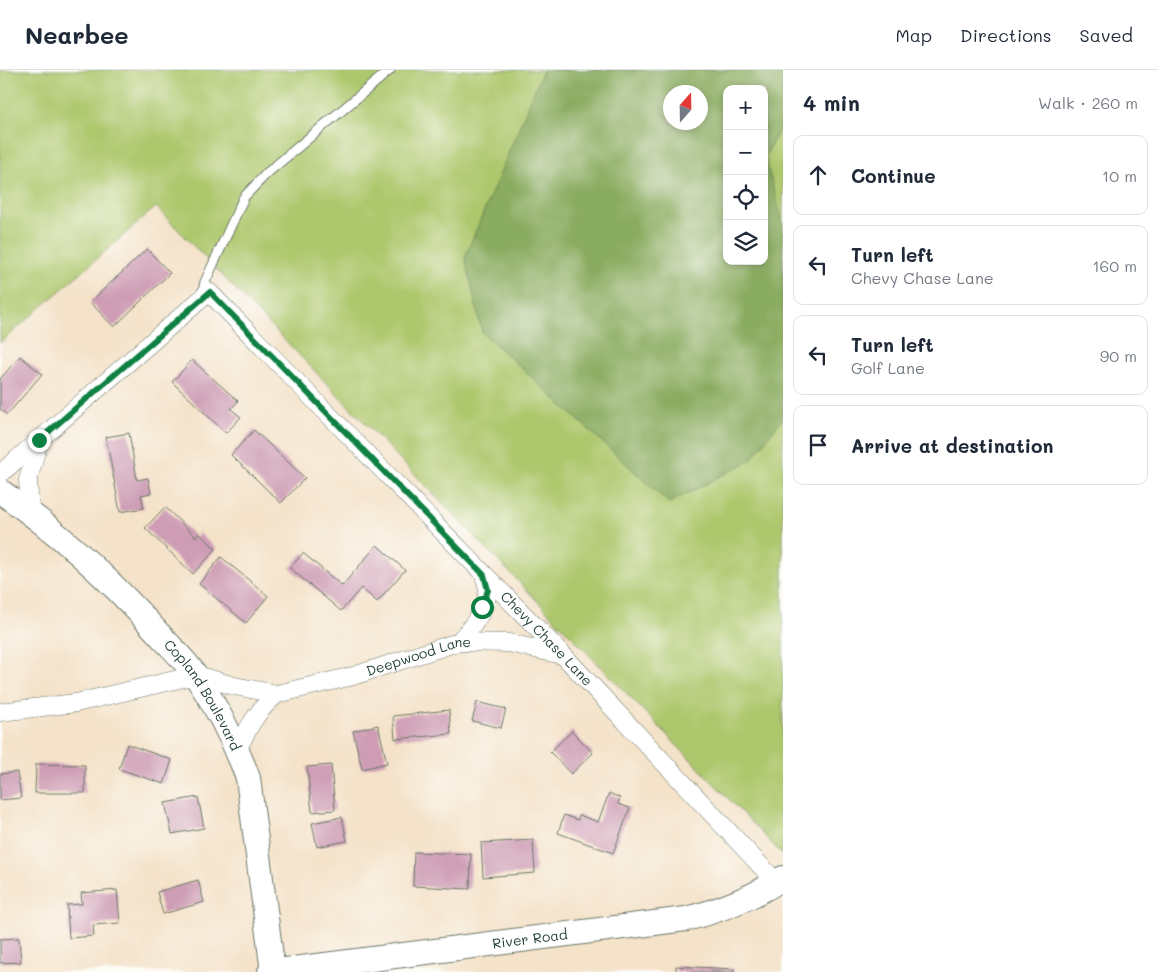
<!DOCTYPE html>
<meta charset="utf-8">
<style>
:root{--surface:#fff;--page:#f6f6f7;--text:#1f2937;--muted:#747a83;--line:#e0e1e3}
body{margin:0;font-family:Mali,sans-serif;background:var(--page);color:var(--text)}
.controls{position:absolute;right:15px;top:15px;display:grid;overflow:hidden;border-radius:10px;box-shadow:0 2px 8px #0003}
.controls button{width:45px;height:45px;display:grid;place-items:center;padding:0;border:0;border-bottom:1px solid var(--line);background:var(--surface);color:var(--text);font:25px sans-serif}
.compass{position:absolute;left:663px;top:15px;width:45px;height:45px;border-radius:50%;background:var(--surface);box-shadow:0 2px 8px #0003;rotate:20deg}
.stop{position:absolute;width:15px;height:15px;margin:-11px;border:4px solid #0b8043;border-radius:50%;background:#fff}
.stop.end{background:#0b8043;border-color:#fff;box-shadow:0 1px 5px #0008}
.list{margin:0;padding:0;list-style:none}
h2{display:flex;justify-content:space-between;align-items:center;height:65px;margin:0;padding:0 20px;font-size:21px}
h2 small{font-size:16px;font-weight:400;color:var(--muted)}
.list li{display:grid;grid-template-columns:32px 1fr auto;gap:15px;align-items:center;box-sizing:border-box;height:80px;margin:0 10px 10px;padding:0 10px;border:1px solid var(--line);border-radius:10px}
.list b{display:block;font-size:19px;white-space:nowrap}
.list p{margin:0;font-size:16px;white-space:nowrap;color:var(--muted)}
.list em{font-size:16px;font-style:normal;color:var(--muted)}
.icon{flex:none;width:28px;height:28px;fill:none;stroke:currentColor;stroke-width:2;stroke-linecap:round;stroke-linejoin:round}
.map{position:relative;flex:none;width:783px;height:902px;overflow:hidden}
header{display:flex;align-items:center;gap:30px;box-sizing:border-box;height:70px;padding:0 25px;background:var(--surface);border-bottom:1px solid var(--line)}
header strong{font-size:24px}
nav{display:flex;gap:28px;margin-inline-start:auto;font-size:18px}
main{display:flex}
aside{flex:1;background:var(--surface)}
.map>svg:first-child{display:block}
.green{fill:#adc76c;stroke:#668250;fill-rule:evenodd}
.forest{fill:#8aac60;stroke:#54744a;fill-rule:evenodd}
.building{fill:#ce9db5}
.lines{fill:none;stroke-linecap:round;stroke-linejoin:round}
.lane-casing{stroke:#6a7768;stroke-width:11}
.street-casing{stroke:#6a7768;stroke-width:19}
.secondary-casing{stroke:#6a7768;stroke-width:26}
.lane{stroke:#fff;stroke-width:9}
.street{stroke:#fff;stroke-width:18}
.secondary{stroke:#fff;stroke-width:24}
.route{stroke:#0b8043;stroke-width:6}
.labels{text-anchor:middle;stroke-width:4;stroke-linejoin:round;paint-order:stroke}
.street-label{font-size:14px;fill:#1f3d34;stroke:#fdfcf7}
</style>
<header>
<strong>Nearbee</strong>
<nav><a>Map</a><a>Directions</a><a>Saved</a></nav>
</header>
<main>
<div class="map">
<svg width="783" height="902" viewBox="0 0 783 902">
<rect width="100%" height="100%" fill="#fdfcf7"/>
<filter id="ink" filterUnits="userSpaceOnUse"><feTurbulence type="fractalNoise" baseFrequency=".02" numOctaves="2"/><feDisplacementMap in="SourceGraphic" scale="10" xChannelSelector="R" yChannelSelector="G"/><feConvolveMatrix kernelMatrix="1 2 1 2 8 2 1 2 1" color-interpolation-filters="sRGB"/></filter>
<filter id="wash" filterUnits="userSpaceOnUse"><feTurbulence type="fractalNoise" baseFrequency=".0096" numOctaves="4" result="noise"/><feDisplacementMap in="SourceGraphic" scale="20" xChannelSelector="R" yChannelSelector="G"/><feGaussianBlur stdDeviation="1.12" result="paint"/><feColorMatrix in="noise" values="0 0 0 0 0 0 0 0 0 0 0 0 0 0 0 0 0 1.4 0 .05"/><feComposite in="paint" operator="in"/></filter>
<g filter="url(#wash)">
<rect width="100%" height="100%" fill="#f4e2c9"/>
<path class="green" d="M0,0h783v785l-627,-648 -156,136zM727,19h37v172h-37zM670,22h30v30h-30z"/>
<path class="forest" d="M543,0h240v52l-18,35 18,67v193l-32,43 -82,43 -187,-171 -17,-75zM727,19h37v172h-37zM670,22h30v30h-30z"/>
<g id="blocks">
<path class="building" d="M147,179l23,24 -56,54 -24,-25z
M20,286l22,18 -35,41 -7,-6v-30z
M192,290l46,41 -7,8 10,8 -15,16 -54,-51z
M254,360l51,48 -24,25 -50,-48z
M129,363l8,47 11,-2 3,15 -10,2 3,13 -24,4 -14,-75z
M165,437l31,30 3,-4 17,16 -23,25 -48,-46z
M377,475l28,25 -28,32 -16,-14 -20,23 -51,-43 13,-15 39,33z
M221,487l47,39 -22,27 -47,-39z
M477,632l29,7 -5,19 -29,-7z
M449,640l2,24 -56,5 -2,-23z
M378,655l9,38 -25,6 -9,-38z
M572,661l21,22 -22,21 -21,-22z
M127,674l45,16 -8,24 -45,-15z
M36,694l49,1v28h-50z
M331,695l4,45 -23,2 -5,-45z
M17,702l4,26 -21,2v-26z
M609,723l11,5 -2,6 12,4 -17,45 -55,-20 6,-18 14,5 1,-5 19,7z
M198,727l6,31 -32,6 -7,-31z
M342,747l5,24 -30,6 -5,-24z
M533,770l2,33 -52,4 -2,-34z
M414,782l57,2 -1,35 -57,-3z
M198,810l6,22 -41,12 -6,-22z
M117,820l3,33 -27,2 1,11 -25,2 -2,-33 15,-1 -1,-11z
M19,868l2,24 -21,1v-24z
M676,896l58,3v3h-58z"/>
</g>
</g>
<g filter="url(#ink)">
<use href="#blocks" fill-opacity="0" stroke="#6a7768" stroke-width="1"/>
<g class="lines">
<g class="lane-casing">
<path id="lane" d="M202,226l3,-14 39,-85 23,-24 123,-103"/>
</g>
<g class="street-casing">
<g id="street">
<path id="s1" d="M0,404l209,-182 354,363 213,227"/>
<path d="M30,442l-2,-32 11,-39"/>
<path d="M458,572c13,-13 28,-32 30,-52 0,-4 -3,-11 -4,-15"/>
<path id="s2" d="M0,642l76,-9 120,-28 38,11 43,8 76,-18 105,-34 51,1 53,12"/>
<path d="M237,681c10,-22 21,-42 40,-57"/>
</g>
</g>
<g class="secondary-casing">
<g id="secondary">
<path id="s3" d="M0,421c60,42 109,87 158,142 13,14 28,28 38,43 21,31 39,67 52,102l25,194"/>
<path id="s4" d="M270,902l416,-53c36,-9 66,-21 97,-41"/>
</g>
</g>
<use href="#lane" class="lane"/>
<use href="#street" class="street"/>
<use href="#secondary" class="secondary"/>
</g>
</g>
<g class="lines" filter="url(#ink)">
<path class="route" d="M39,370l171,-148 274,283 4,15 -6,17"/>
</g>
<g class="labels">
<g class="street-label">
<text dy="5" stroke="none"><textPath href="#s1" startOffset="761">Chevy Chase Lane</textPath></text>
<text dy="5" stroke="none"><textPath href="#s2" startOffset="430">Deepwood Lane</textPath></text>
<text dy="5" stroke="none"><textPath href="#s3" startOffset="290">Copland Boulevard</textPath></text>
<text dy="5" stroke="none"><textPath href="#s4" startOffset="262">River Road</textPath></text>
</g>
</g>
</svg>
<div class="controls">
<button>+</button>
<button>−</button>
<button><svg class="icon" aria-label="locate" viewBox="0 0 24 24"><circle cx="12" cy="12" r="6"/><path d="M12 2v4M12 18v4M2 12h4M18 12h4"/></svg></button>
<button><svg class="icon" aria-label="layers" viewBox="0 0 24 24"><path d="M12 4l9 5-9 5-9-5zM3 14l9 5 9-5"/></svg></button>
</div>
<svg class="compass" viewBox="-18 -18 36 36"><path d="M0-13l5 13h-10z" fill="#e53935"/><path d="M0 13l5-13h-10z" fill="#747a83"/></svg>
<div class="stop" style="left:482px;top:537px"></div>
<div class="stop end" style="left:39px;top:370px"></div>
</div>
<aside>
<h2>4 min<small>Walk · 260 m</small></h2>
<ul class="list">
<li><svg class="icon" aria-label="ahead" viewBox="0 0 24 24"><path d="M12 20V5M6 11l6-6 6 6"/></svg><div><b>Continue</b></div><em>10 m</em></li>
<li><svg class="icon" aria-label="left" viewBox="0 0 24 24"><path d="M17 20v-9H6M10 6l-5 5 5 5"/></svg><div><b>Turn left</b><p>Chevy Chase Lane</p></div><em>160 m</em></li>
<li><svg class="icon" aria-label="left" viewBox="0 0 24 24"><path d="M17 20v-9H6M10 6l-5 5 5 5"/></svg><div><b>Turn left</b><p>Golf Lane</p></div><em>90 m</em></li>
<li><svg class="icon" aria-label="arrive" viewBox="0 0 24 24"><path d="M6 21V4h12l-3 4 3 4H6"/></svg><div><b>Arrive at destination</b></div></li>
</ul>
</aside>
</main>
